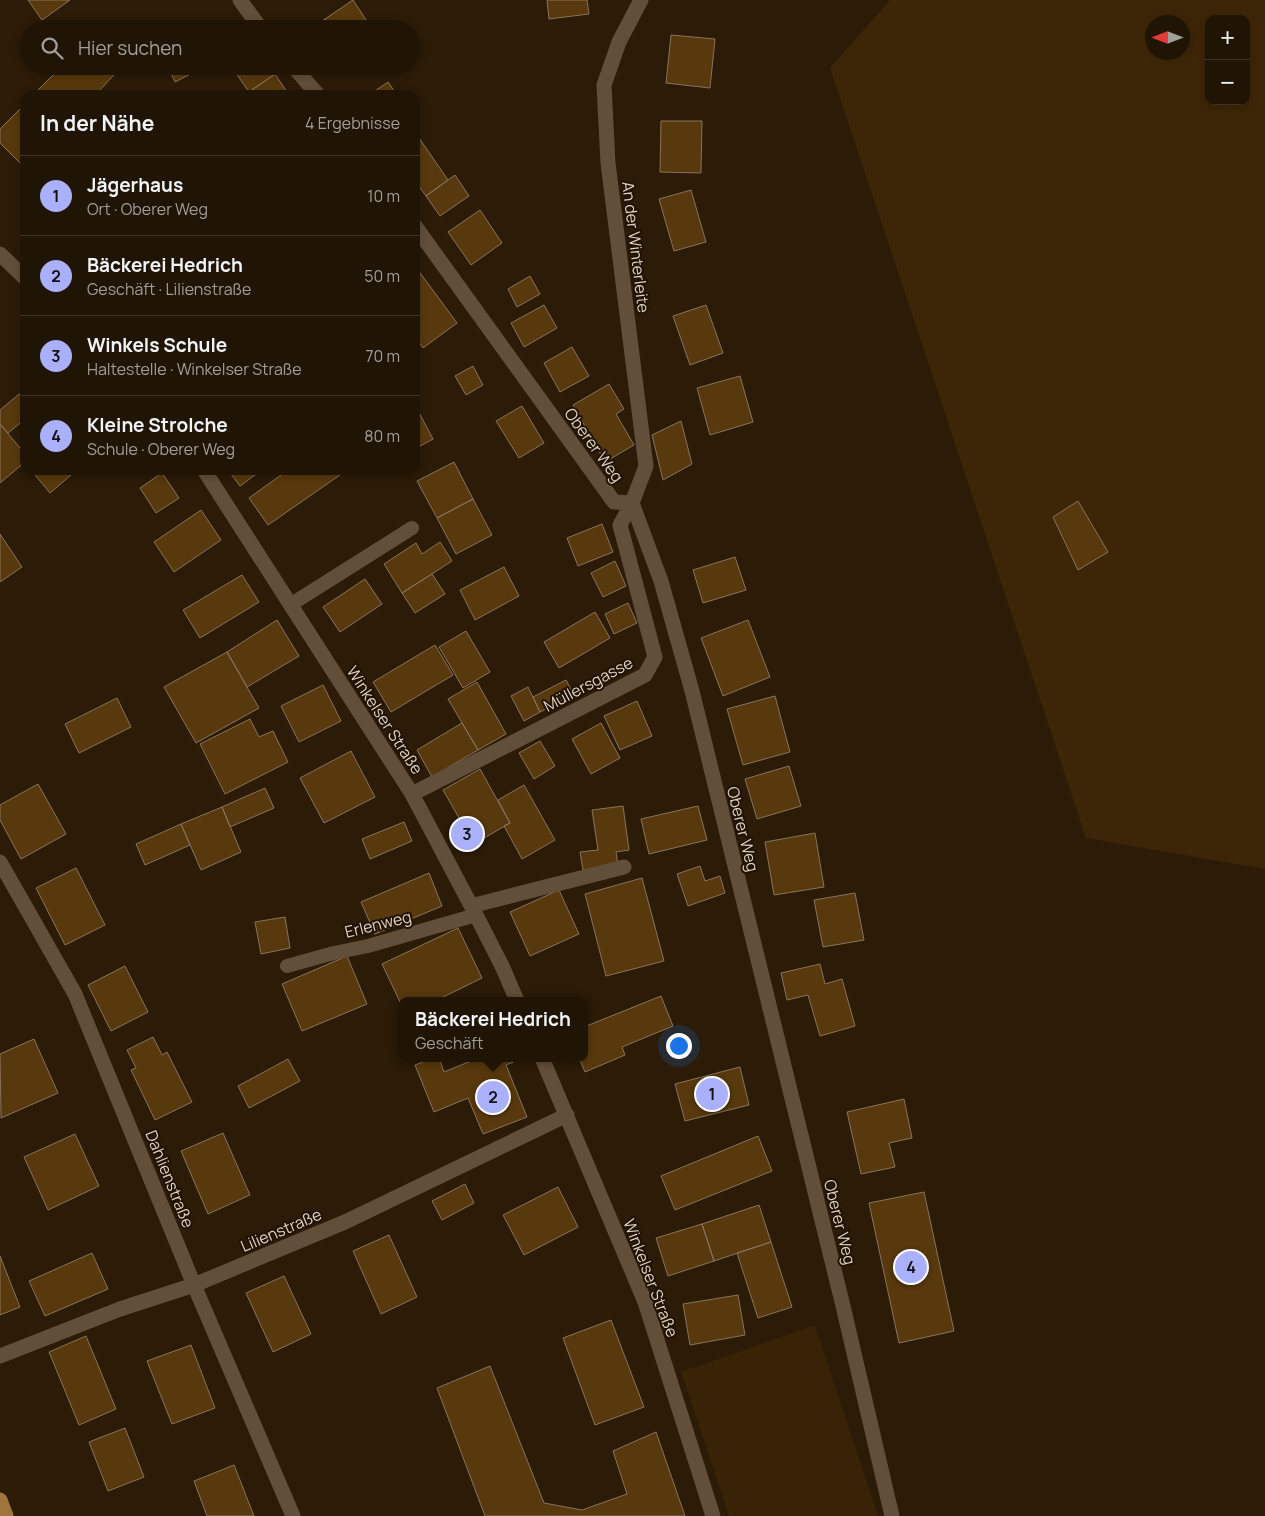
<!DOCTYPE html>
<html lang="de">
<meta charset="utf-8">
<style>
:root{--surface:#201405;--page:#2d2113;--text:#f1f3f6;--muted:#a29e9a;--line:#3d3327;--accent:#aab0fb}
body{margin:0;font-family:Manrope,sans-serif;background:var(--page);color:var(--text)}
.controls{position:absolute;right:15px;top:15px;display:grid;overflow:hidden;border-radius:10px;box-shadow:0 2px 8px #0003}
.controls button{width:45px;height:45px;display:grid;place-items:center;padding:0;border:0;border-bottom:1px solid var(--line);background:var(--surface);color:var(--text);font:25px sans-serif}
.compass{position:absolute;left:1145px;top:15px;width:45px;height:45px;border-radius:50%;background:var(--surface);box-shadow:0 2px 8px #0003;rotate:270deg}
.you{position:absolute;left:678px;top:1045px;width:18px;height:18px;margin:-12px;border:4px solid #fff;border-radius:50%;background:#1a73e8;box-shadow:0 0 0 8px #1a73e833}
.badge{display:grid;place-items:center;width:32px;height:32px;border-radius:50%;background:var(--accent);color:#111;font-size:16px;font-weight:700}
.pin{position:absolute;translate:-50% -50%;border:2px solid #fff;box-shadow:0 1px 5px #0006}
.popup{position:absolute;left:398px;top:997px;width:190px;height:65px;box-sizing:border-box;display:grid;place-content:center;border-radius:10px;background:var(--surface);filter:drop-shadow(0 1px 4px #0005);font-size:16px;white-space:nowrap;color:var(--muted)}
.popup b{font-size:19px;color:var(--text)}
.popup::after{content:'';position:absolute;left:50%;top:100%;margin-left:-10px;border:10px solid transparent;border-top-color:var(--surface)}
.list{margin:0;padding:0;list-style:none}
h2{display:flex;justify-content:space-between;align-items:center;height:65px;margin:0;padding:0 20px;font-size:21px}
h2 small{font-size:16px;font-weight:400;color:var(--muted)}
.list li{display:grid;grid-template-columns:32px 1fr auto;gap:15px;align-items:center;box-sizing:border-box;height:80px;padding:0 20px;border-top:1px solid var(--line)}
.list b{display:block;font-size:19px;white-space:nowrap}
.list p{margin:0;font-size:16px;white-space:nowrap;color:var(--muted)}
.list em{font-size:16px;font-style:normal;color:var(--muted)}
.icon{flex:none;width:28px;height:28px;fill:none;stroke:currentColor;stroke-width:2;stroke-linecap:round;stroke-linejoin:round}
.map{position:relative;flex:none;width:1265px;height:1516px;overflow:hidden}
.search{position:absolute;background:var(--surface);box-shadow:0 2px 8px #0003;left:20px;top:20px;width:400px;height:55px;display:flex;align-items:center;gap:12px;box-sizing:border-box;padding:0 18px;border-radius:28px;color:var(--muted);font-size:19px}
.panel{position:absolute;background:var(--surface);box-shadow:0 2px 8px #0003;left:20px;top:90px;width:400px;height:385px;border-radius:15px}
.map>svg:first-child{display:block}
.built{fill:#382307}
.green{fill:#3d2607;fill-rule:evenodd}
.building{fill:#58390d;stroke:#88745d}
.lines{fill:none;stroke-linecap:round;stroke-linejoin:round}
.lane{stroke:#624f3a;stroke-width:14}
.street{stroke:#624f3a;stroke-width:15}
.primary{stroke:#a0743d;stroke-width:15}
.labels{text-anchor:middle;stroke-width:4;stroke-linejoin:round;paint-order:stroke}
.street-label{font-size:16px;fill:#ddd2c5;stroke:#211201}
</style>
<div class="map">
<svg width="1265" height="1516" viewBox="0 0 1265 1516">
<rect width="100%" height="100%" fill="#2b1b07"/>
<path class="built" d="M815,1325l63,191h-149l-48,-144z"/>
<path class="green" d="M890,0h375v869l-179,-31 -256,-770zM1209,19h37v82h-37zM1152,22h30v30h-30z"/>
<path class="building" d="M28,0h42l-28,20z
M353,0l19,29h-41l-6,-10z
M547,0h40l2,14 -40,5z
M325,19l6,10h-18l-1,-1z
M671,35l44,4 -5,49 -44,-5z
M50,66h65v8l-20,21h-62l23,-23z
M168,66h38l-31,16z
M231,66h39l5,8 -26,18z
M275,74l14,21h-39l-1,-3z
M388,82l9,13h-28z
M25,104v64l-25,-25v-14z
M661,121h41l-1,52 -41,-1z
M417,135l31,45 -22,16 -11,-15v-45z
M455,175l14,21 -29,20 -14,-20z
M691,190l15,52 -32,9 -15,-52z
M480,210l22,33 -31,22 -23,-33z
M418,270l39,53 -34,25 -8,-12v-64z
M530,276l10,18 -23,13 -9,-18z
M544,305l13,23 -33,19 -13,-24z
M706,305l17,48 -33,12 -17,-49z
M572,347l17,29 -29,16 -16,-29z
M473,366l10,19 -17,10 -11,-19z
M740,376l13,46 -43,13 -13,-47z
M609,384l15,25 -8,5 18,31 -29,17 -32,-57z
M24,390l1,2v27l-17,14 -8,-9v-14z
M415,405l18,34 -18,10z
M522,406l22,37 -25,15 -23,-37z
M681,421l11,43 -29,16 -11,-45z
M0,424l25,30v8l-25,21z
M454,462l19,37 -36,19 -20,-37z
M31,470h46l-27,23z
M228,470h34l-22,16z
M288,470h48l4,5 -72,50 -19,-27z
M162,473l17,25 -23,15 -16,-25z
M473,499l19,36 -36,19 -19,-36z
M1078,501l30,51 -30,18 -25,-53z
M201,510l20,30 -47,32 -20,-30z
M602,524l11,28 -35,14 -11,-28z
M0,534l22,33 -22,15z
M440,542l12,19 -50,32 -18,-29 32,-21 6,11z
M735,557l11,33 -43,13 -10,-33z
M615,561l11,25 -23,11 -12,-24z
M504,567l15,29 -44,24 -15,-30z
M432,574l13,20 -30,19 -13,-20z
M242,575l17,27 -59,36 -17,-28z
M365,579l17,25 -42,28 -17,-25z
M628,603l9,20 -23,11 -9,-20z
M595,612l15,26 -51,30 -15,-26z
M277,620l22,36 -52,31 -20,-35z
M748,620l22,57 -47,19 -22,-58z
M466,631l24,41 -27,16 -24,-41z
M435,645l18,30 -62,37 -18,-30z
M227,652l32,56 -63,35 -32,-56z
M566,680l8,15 -34,17 -7,-15z
M477,682l29,52 -28,16 -30,-51z
M323,685l18,36 -42,21 -18,-36z
M528,687l12,25 -16,9 -13,-25z
M775,696l15,56 -47,13 -16,-56z
M117,698l14,29 -52,26 -14,-29z
M637,701l15,35 -32,14 -16,-34z
M250,719l9,18 14,-6 15,31 -63,32 -25,-50z
M462,723l16,27 -46,27 -15,-27z
M601,723l19,35 -29,16 -19,-35z
M540,741l15,25 -21,13 -15,-26z
M351,751l24,46 -51,26 -24,-45z
M789,766l12,40 -44,13 -12,-40z
M480,769l30,54 -36,21 -31,-54z
M38,784l28,50 -45,25 -21,-39v-15z
M524,785l31,55 -33,19 -18,-33 6,-3 -12,-23z
M265,788l9,20 -44,19 -8,-20z
M623,806l6,44 -13,2 2,13 -35,5 -3,-18 18,-2 -6,-40z
M698,806l9,34 -58,14 -8,-35z
M222,807l19,45 -40,18 -20,-46z
M404,822l8,19 -42,18 -8,-20z
M181,824l9,21 -45,20 -9,-21z
M815,833l9,54 -50,8 -9,-53z
M700,866l5,15 15,-5 5,17 -37,13 -11,-32z
M76,868l29,57 -40,20 -29,-57z
M429,873l13,33 -67,28 -14,-32z
M642,878l22,83 -58,15 -21,-82z
M559,890l20,44 -49,22 -20,-44z
M855,893l9,47 -41,7 -9,-47z
M285,917l5,31 -29,6 -6,-32z
M458,928l24,50 -47,23h-33v5l-20,-42z
M347,956l20,48 -65,27 -20,-47z
M820,964l5,20 17,-5 13,47 -35,10 -12,-41 -21,5 -6,-27z
M125,966l23,46 -37,19 -23,-46z
M661,996l12,30 -51,21 3,8 -40,17 -6,-14h5v-31z
M153,1037l9,18 5,-3 25,50 -37,18 -24,-50 5,-2 -9,-18z
M34,1039l24,54 -57,25 -1,-64z
M433,1058h6l5,14 27,-11 -1,-3h53l-17,7 21,52 -44,17 -15,-36 -34,14 -19,-47z
M288,1059l12,22 -51,27 -11,-22z
M740,1067l9,38 -64,16 -10,-37z
M904,1099l8,39 -23,5 6,24 -34,7 -14,-62z
M223,1133l27,62 -42,19 -27,-63z
M75,1134l24,52 -51,24 -24,-53z
M758,1136l14,35 -97,39 -14,-34z
M465,1184l9,19 -32,17 -10,-19z
M558,1187l20,40 -54,28 -21,-40z
M924,1192l30,139 -55,12 -30,-140z
M759,1205l12,37 -57,19 -12,-37z
M702,1224l12,37 -46,15 -12,-38z
M389,1235l28,62 -36,17 -28,-63z
M771,1242l21,65 -34,11 -21,-65z
M92,1253l16,36 -63,27 -16,-35z
M0,1256l20,51 -20,8z
M284,1276l27,58 -38,18 -27,-59z
M738,1295l7,40 -55,10 -7,-41z
M611,1320l33,87 -49,18 -32,-87z
M86,1336l30,73 -37,16 -30,-73z
M191,1345l24,63 -43,16 -25,-63z
M490,1366l54,137 38,7 45,-16 -14,-43 43,-19 29,84h-200l-48,-128z
M125,1428l19,49 -36,14 -19,-49z
M234,1465l20,51h-47l-13,-35z"/>
<g class="lines">
<path class="lane" d="M290,605l122,-77
M287,966l47,-13 34,-7 108,-31"/>
<path class="street" d="M240,0l21,29
M293,66l25,29
M415,226l199,276 18,1 29,78 31,110 151,615 49,210
M0,254l25,24
M204,470l208,324 64,121 27,53 14,33
M412,794l233,-119 10,-18 -35,-132 12,-22 14,-37 -38,-303 -4,-78 15,-43 22,-42
M0,862l75,132 119,291 99,231
M471,906l153,-39
M542,1058l103,244 68,214
M0,1356l120,-47 74,-24 151,-63 222,-107"/>
<path class="primary" d="M0,1500l6,16"/>
</g>
<g class="labels">
<g class="street-label">
<text transform="translate(636 247) rotate(83)" y="6">An der Winterleite</text>
<text transform="translate(594 445) rotate(54)" y="6">Oberer Weg</text>
<text transform="translate(588 684) rotate(-28)" y="6">Müllersgasse</text>
<text transform="translate(385 720) rotate(57)" y="6">Winkelser Straße</text>
<text transform="translate(743 829) rotate(76)" y="6">Oberer Weg</text>
<text transform="translate(378 924) rotate(-14)" y="6">Erlenweg</text>
<text transform="translate(170 1179) rotate(68)" y="6">Dahlienstraße</text>
<text transform="translate(840 1222) rotate(76)" y="6">Oberer Weg</text>
<text transform="translate(281 1230) rotate(-23)" y="6">Lilienstraße</text>
<text transform="translate(651 1278) rotate(69)" y="6">Winkelser Straße</text>
</g>
</g>
</svg>
<div class="controls">
<button>+</button>
<button>−</button>
</div>
<svg class="compass" viewBox="-18 -18 36 36"><path d="M0-13l5 13h-10z" fill="#e53935"/><path d="M0 13l5-13h-10z" fill="#a29e9a"/></svg>
<div class="you"></div>
<div class="pin badge" style="left:712px;top:1094px">1</div>
<div class="pin badge" style="left:493px;top:1097px">2</div>
<div class="popup"><b>Bäckerei Hedrich</b>Geschäft</div>
<div class="pin badge" style="left:467px;top:834px">3</div>
<div class="pin badge" style="left:911px;top:1267px">4</div>
<div class="search"><svg class="icon" aria-label="search" viewBox="0 0 24 24"><circle cx="10" cy="10" r="6"/><path d="M15 15l6 6"/></svg>Hier suchen</div>
<section class="panel">
<h2>In der Nähe<small>4 Ergebnisse</small></h2>
<ul class="list">
<li><span class="badge">1</span><div><b>Jägerhaus</b><p>Ort · Oberer Weg</p></div><em>10 m</em></li>
<li><span class="badge">2</span><div><b>Bäckerei Hedrich</b><p>Geschäft · Lilienstraße</p></div><em>50 m</em></li>
<li><span class="badge">3</span><div><b>Winkels Schule</b><p>Haltestelle · Winkelser Straße</p></div><em>70 m</em></li>
<li><span class="badge">4</span><div><b>Kleine Strolche</b><p>Schule · Oberer Weg</p></div><em>80 m</em></li>
</ul>
</section>
</div>
